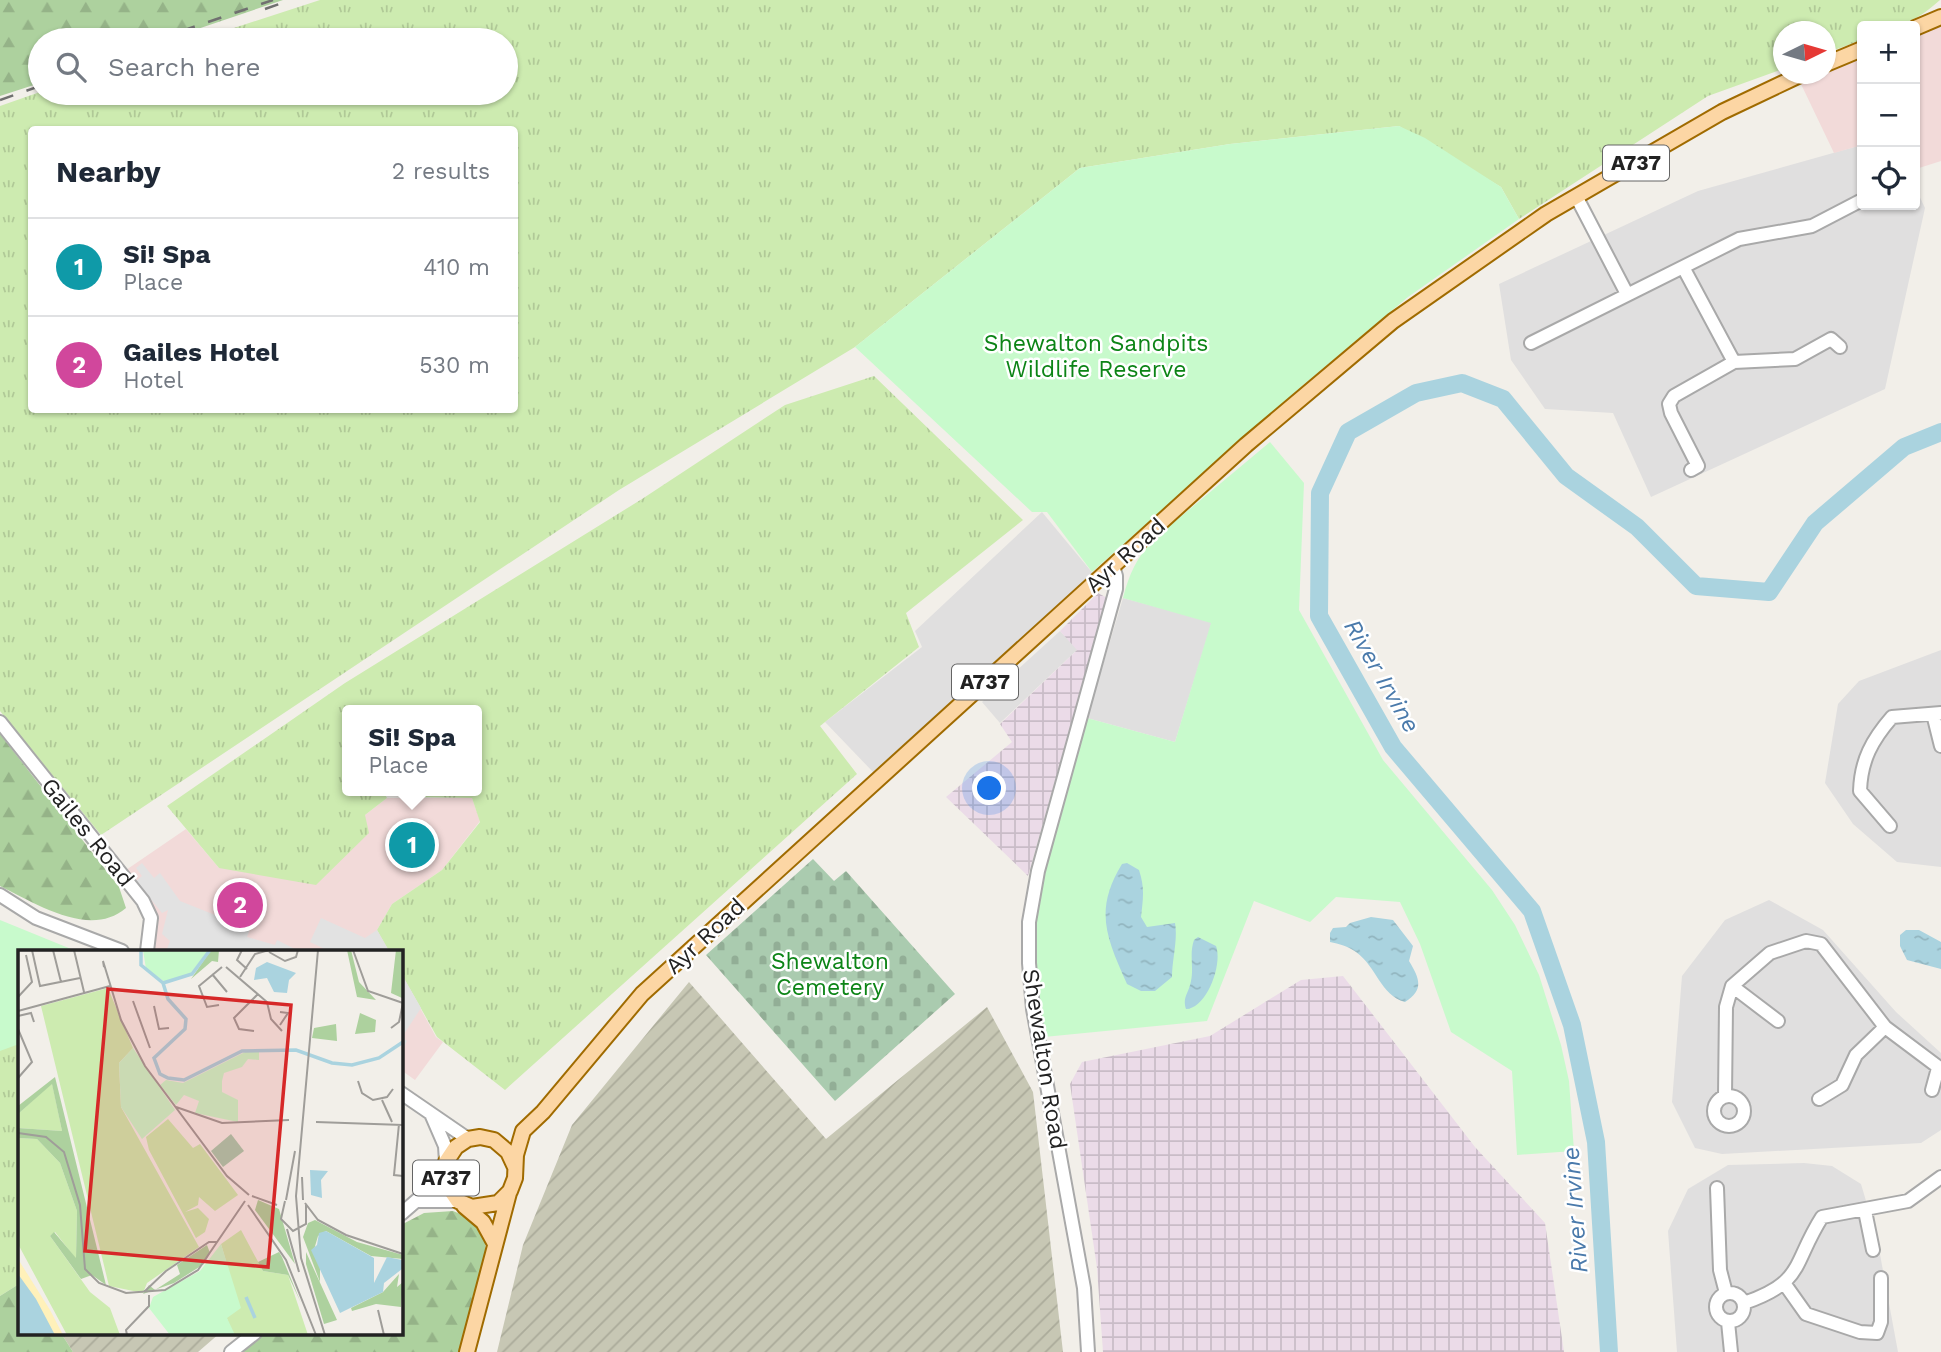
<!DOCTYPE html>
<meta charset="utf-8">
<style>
:root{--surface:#fff;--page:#f2f2f3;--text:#1f2937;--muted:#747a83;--line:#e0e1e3;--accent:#1a73e8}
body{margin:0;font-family:"Work Sans",sans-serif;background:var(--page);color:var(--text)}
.controls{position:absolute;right:21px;top:21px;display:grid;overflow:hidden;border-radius:7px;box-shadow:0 2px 5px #0004}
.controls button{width:63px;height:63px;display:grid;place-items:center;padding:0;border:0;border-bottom:2px solid var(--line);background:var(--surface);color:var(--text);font:35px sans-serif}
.compass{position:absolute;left:1773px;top:21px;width:63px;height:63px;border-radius:50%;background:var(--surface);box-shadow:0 2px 5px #0004;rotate:85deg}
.you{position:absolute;left:990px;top:789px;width:24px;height:24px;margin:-18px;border:5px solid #fff;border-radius:50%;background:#1a73e8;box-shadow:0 0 0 10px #1a73e833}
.badge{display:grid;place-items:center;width:46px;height:46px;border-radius:50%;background:var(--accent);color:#fff;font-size:23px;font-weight:700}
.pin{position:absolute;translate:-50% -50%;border:4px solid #fff;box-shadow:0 2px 7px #0006}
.popup{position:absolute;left:342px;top:705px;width:140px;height:91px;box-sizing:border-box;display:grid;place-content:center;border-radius:7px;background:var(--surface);filter:drop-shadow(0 2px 5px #0005);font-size:23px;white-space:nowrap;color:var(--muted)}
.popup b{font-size:26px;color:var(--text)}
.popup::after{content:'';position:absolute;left:50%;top:100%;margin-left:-14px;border:14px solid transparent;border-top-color:var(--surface)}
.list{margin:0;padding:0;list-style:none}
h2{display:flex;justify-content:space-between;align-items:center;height:91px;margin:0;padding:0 28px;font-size:30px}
h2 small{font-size:23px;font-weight:400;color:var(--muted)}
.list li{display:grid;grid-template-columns:46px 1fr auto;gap:21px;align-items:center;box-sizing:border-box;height:98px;padding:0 28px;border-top:2px solid var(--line)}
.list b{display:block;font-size:26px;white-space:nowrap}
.list p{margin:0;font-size:23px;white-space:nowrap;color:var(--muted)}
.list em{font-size:23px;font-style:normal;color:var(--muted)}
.icon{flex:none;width:38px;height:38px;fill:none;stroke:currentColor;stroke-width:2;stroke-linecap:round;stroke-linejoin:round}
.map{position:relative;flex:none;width:1941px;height:1352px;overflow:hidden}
.search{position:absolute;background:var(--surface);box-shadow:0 2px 5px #0004;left:28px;top:28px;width:490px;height:77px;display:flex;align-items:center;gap:18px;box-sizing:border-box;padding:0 24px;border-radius:38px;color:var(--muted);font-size:26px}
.panel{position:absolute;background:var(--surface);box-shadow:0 2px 5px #0004;left:28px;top:126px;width:490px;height:287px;border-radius:7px}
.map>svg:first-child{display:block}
.residential{fill:#e0dfdf}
.commercial{fill:#f2dad9}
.industrial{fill:url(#industrial-grid)}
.construction{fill:url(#construction-furrows)}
.grass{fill:url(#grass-tufts);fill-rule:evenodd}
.forest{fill:url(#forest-firs)}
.cemetery{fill:url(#cemetery-stones)}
.park{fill:#c8facc}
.parking{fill:#e2e2e2}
.water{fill:url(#water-ripples)}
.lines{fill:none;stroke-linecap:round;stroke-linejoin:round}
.river{stroke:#aad3df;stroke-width:18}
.minor-casing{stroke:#a9a9a9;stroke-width:16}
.major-casing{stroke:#a06b00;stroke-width:18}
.minor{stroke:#fff;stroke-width:12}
.major{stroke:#fcd6a4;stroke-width:14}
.rail{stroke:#707070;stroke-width:2.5;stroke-dasharray:14 14;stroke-linecap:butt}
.labels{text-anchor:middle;stroke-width:5;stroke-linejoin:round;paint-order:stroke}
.shield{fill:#fff;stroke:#646464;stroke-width:2}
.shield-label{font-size:21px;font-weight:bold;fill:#222}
.park-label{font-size:23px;fill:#0c8416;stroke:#fff}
.street-label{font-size:23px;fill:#222;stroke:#fff}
.water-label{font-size:24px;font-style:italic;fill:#4a7aab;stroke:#fff}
.inset-river{fill:none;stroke:#aad3df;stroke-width:3.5}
.inset-road{fill:none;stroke:#9f9d99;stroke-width:2}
.view{fill:#d62828;fill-opacity:0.15;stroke:#d62828;stroke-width:3.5}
.inset-edge{fill:none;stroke:#222;stroke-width:3.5}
</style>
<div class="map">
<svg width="1941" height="1352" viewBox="0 0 1941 1352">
<defs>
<pattern id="industrial-grid" width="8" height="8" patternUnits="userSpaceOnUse" patternTransform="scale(1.75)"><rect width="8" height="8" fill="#ebdbe8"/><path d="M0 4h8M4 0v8" fill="none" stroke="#c9bcc7"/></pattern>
<pattern id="construction-furrows" width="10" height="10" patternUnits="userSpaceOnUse" patternTransform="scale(1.75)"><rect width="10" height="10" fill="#c7c7b4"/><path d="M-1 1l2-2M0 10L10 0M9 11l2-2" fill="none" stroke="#abab9a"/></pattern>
<pattern id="grass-tufts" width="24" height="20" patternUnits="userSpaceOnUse" patternTransform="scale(1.75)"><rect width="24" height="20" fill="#cdebb0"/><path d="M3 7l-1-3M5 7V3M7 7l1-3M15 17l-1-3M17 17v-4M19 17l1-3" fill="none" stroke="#b0c997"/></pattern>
<pattern id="forest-firs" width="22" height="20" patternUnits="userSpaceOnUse" patternTransform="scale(1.75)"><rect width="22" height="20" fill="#add19e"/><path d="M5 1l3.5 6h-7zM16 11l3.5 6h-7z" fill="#95b388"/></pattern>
<pattern id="cemetery-stones" width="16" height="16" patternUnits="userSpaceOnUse" patternTransform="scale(1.75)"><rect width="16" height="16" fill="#aacbaf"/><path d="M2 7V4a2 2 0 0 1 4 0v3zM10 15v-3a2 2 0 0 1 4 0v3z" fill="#92ae96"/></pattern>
<pattern id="water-ripples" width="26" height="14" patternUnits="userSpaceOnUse" patternTransform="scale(1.75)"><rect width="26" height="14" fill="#aad3df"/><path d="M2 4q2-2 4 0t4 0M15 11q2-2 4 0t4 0" fill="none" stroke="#92b5bf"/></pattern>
</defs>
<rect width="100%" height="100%" fill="#f2efe9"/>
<path class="residential" d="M1858,146l4,13v46h53v-18l10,21 -40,181 -234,108 -38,-84 -68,-4 -34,-49 -12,-76 199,-93z
M1042,512l53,64 -222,196 -48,-50 97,-75 -7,-16z
M1123,598l89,24 -37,120 -88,-24z
M1060,631l18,18 -78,74 -18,-21z
M1941,650v217l-44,-5 -44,-38 -28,-41 13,-79 21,-23z
M1769,900l54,30 73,82 45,41v77l-20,13 -199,11 -27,-6 -23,-46 10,-126 43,-56z
M1804,1163l28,3 29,18 16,54 21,114h-221l-9,-121 20,-42 40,-24z"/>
<path class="commercial" d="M1941,25v136l-25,8 -1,-134z
M1862,57v88l-28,8 -34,-71z
M387,798h85l8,23 -38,49 -50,34 -15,26 12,21h-228l-7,-2 4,-32 -32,-47 60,-41 33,39 146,-53z
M401,973l35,64 7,5 -28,38 -14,-10z"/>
<path class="industrial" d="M1098,593l9,5 -79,278 -82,-79 66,-55 -12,-18 77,-74 -17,-19z
M1343,976l132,171 70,76 19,129h-461l-6,-84 -27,-184 12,-22 128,-26 91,-56z"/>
<path class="construction" d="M689,982l137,157 161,-132 46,85 30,260h-566l26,-107 49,-120z
M61,1333h159l-22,19h-125z"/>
<path class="grass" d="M320,0h1620c-29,26 -40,26 -78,26v14l-36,13v-21h-42l-1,37 -75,27 -189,123 -18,-32 -102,-61 -169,18 -150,24 -225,179 -236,143 -518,345 -101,-124v-605l40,-14 466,1v-53h-309zM32,130h482v280h-482z
M874,376l149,144 -117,93 13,34 -99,79 37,48 -352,316 -68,-53 -36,-64v-22h-12l-12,-21 15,-26 50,-34 38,-48 -8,-24 -60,-1 -5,-6h70v-81l-126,-1 -9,3 5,22v57h36l4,7 -22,17 4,18 -53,52 -97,-17 -52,-62 178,-123 297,-184 143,-94z
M19,1040v244l-19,12v-249z"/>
<path class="forest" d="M0,0h283l-118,40h-125v43l-40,13z
M0,734l119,153 7,21c-36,31 -91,-5 -126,-22z
M453,1211c11,4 24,11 30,23 11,21 -16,93 -22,118h-219l24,-19h135v-108l23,-12z
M19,1284v49h42l12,19h-73v-56z"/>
<path class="cemetery" d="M813,859l21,22 12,-10 109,123 -120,107 -129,-146z"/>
<path class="park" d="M1399,126l26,12 76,49 18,32 -111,78 -105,88 -211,187 -45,-60h-15l-177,-165 225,-179 150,-24z
M1270,442l34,41 -5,127 84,150 109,130 23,35 24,50 22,70 8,36 5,70 -57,4 -5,-84 -61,-39 -31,-88 -20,-42 -64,-5 -26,25 -56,-21 -47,120 -163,16c-4,-37 -11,-75 -8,-112 4,-70 31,-141 51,-207l88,24 36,-119 -88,-25c6,-24 14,-41 31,-59z
M0,920l76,31h-57v93l-19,7z"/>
<path class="parking" d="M142,863l12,15 6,-5 20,28 70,28 -3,8 28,8 2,-5 22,11 -132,-2 3,-8 -8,-7 6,-24 -6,3 -26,-32 6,-5 -6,-8z
M321,918l44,20 12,-8 12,21h-60l-19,-9z
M401,973l20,35 -19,29 5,4 -6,12z"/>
<path class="water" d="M1127,863l12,7c6,18 4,29 2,47l6,10 28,-4c3,16 -3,37 -3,54l-17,14h-14l-14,-7c-21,-47 -33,-74 -5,-120z
M1371,917l22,3 20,26 -4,15c11,18 15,29 -4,41 -25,-7 -28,-35 -49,-50 -8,-6 -17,-8 -26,-10v-9l3,-5 13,-1 4,-4z
M1906,930h13l22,12v27l-34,-9 -7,-14v-11z
M1198,937l18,9c7,19 -10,63 -30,63 -4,-12 3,-16 5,-28 3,-14 -2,-27 3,-41z"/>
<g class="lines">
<path class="river" d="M1609,1352l-13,-210 -24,-117 -40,-114 -139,-164 -74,-131 1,-123 28,-61 68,-39 46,-10 41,16 63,77 71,51 59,59 73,6 46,-69 89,-76 37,-15"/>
<g class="minor-casing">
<path id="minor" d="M1577,198l50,96
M1683,267l51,95
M1531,343l208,-104 73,-13 50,-26
M1691,470l7,-4 -27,-53 -2,-9 5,-8 60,-34 61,-3 36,-20 9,8
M1933,714l8,32
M0,722l143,179 8,17 -4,33
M1890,826l-30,-35c1,-31 12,-51 32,-74l49,-4
M0,895l36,23 86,33
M1732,986l46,35
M1932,1090l6,-22
M401,1093l67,46
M1714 1111a15 15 0 1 1 30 0a15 15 0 1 1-30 0Z
M1725,1096l1,-89 6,-21 38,-33 36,-12 15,3 64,83 56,42
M1819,1099l23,-14 14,-30 29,-28
M432,1116l13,30 1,16
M1717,1188l3,82 6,23
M417,1201h41
M1865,1211l8,39
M401,1214l30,-26 14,-21
M1784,1283l22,31 54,18 17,1 4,-11v-44
M1716 1307a14 14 0 1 1 28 0a14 14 0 1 1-28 0Z
M1744,1303c61,-21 48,-39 78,-86l86,-16 33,-24
M1728,1322l3,30
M231,1352l24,-19
M1088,1352l-4,-64 -51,-279 -4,-46v-41l9,-51 78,-282v-13l-3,-10"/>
</g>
<g class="major-casing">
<path id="major" d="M1915,28l26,-11
M1826,64l36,-15
M515,1167l-7,-15 -14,-12 -14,-3 -12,2 -12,8 -10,15 1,23 11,16 14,6 26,-4 12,-12 5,-13 1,-23 7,-24 20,-19 99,-118 604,-549 147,-124 153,-107 176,-102 80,-38
M464,1206l19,16 11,20
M467,1352l42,-159"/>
</g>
<use href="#minor" class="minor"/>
<use href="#major" class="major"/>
<path class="rail" d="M265,9l26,-9
M155,40l118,-40
M0,100l40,-14"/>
</g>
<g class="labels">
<g class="shield">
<rect x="1603" y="145.5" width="66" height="35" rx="5"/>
<rect x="952" y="664.5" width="66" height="35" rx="5"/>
<rect x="413" y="1160.5" width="66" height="35" rx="5"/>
</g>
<g class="shield-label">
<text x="1636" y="170">A737</text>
<text x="985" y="689">A737</text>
<text x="446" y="1185">A737</text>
</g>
<g class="park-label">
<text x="1096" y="351">Shewalton Sandpits<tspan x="1096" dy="26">Wildlife Reserve</tspan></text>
<text x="830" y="969">Shewalton<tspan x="830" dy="26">Cemetery</tspan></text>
</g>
<g class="street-label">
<text transform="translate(1125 555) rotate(-42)" y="8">Ayr Road</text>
<text transform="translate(88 832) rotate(51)" y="8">Gailes Road</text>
<text transform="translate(705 936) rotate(-43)" y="8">Ayr Road</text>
<text transform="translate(1045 1059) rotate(81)" y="8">Shewalton Road</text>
</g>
<g class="water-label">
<text transform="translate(1382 676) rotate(60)" y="8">River Irvine</text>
<text transform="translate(1575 1210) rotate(-94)" y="8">River Irvine</text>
</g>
</g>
<g transform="translate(18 950)">
<rect width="385" height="385" fill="#f2efe9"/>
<path d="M90,38l25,60 -14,15 2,44 78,140 -52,36 -4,10 -34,-7 -68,-280zM34,133l10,48 -44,-3v-14zM150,169l25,29 7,-4 38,51 -23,16 -16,-14 -1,8 -13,7 13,-4 11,11 -4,13 -9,6 -47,-88 -3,-13zM0,188l19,1 23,24 17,48 -1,48 -21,-27 -5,4 40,56 20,16 10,27h-53l-49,-91zM223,280l22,41 25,4 20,60h-75l-7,-19 6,-34 -11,-38z" fill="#cdebb0"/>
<path d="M193,0h8l-1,12 -6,-1 -21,18zM329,0h4l8,32 17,18 -19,-3zM378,0h7l-1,48 -11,-5zM342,63l16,7 -1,12 -20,2zM318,74l1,17 -25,-3 2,-10zM37,127l51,208 -14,-10 -11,4 -31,-43 4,-4 22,26 1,-47 -17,-48 -23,-24 -19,-1v-10l44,3 -10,-47 -34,30v-8zM240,250l21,9 16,55 -40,-54zM297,270l42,22 46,13v4l-32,-3 -45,-25 -8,5 -5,17 7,8v21l-17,-45 5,-14zM189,295l3,8 -6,11 -30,19 -31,11 6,-9 6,5 25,-16 -3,-9zM261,302l3,5 19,46 -13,-28 -25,-4 -5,-9zM288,302l31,68 -13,4 -18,-60zM381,324l-2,13 6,-5 -2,25 -25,-3 -24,7 -1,-3 32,-16z" fill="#add19e"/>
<path d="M0,309l32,51 13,25h-19l-26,-45z" fill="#fff1ba"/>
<path d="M213,184l13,17 -21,16 -12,-16z" fill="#aacbaf"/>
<path d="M125,0h66l-19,24 -25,8 -19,-13zM115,98l42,62 -33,29 -21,-32 -2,-44zM227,102h14v8l-11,-1 -6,8 -18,6 -2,8v11l16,8v22l-43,-9 4,-12 -15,-6 -8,10 -16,-20 6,-5 17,3zM203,294l20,64 -14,10 8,17h-65l-21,-27 4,-11 47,-26z" fill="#c8facc"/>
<path d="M249,12l29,11 -7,7 -2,13 -13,-1 -7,-14 -13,2 2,-12zM292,220l18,1 -7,9 1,18 -11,-3zM308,281l48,27v25l13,-26 15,3v9l-18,14 -1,9 -43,21 -29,-63 6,-5 2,-12zM0,324l18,25 19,36h-37z" fill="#aad3df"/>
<path class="inset-river" d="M123,0v15l22,18 5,16 18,20 -1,10 -31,29 6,16 8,4 16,2 58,-29 54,-1 36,13 20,2 27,-7 24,-16M145,33l29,-9 18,-24M228,347l9,21"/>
<path class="inset-road" d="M14,0l8,36 40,-8M35,0l8,32M56,0l10,42M224,0l-5,10 10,9M300,0l-22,246 5,62 24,77M335,0l15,41 35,12M251,2l16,9 11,-4 2,-7M86,17l-1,-6 18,59 24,46 82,110 22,19M208,17l41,35 4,17 11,12M194,24l15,18M222,27l15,-23 14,-4M0,47l14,-15 -6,-27M115,51l17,47M201,55l-12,2 -8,-21 23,-19M136,56l5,23 10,-1M0,61l92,-25M0,66l13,-3 3,9M262,75l8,-12 -8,-1M373,78l8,-6 4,-19M0,79l14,33 -14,16M236,81l-15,-2 -5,-11 24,-24M340,131l4,12 11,7 14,-3 6,-8M364,150l10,22M158,157l46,16 67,-3M298,172l87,3M381,174l-5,51 9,1M0,183l28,4 18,15 16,53 5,64 14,14 27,10 39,-3 33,-20 47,-69M284,227l1,23M234,246l25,9M268,250l9,-49M267,251l-4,18 12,12 13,-7v-19M287,253l13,17 28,15 57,19M230,255l38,55 30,75M269,279l12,43M126,342l22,-21 43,-29h8M360,360l6,25M109,385l-1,-5 23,-24v-11"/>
<path class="view" d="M90,39l183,16 -23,262 -183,-16z"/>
<rect width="385" height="385" class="inset-edge"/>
</g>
</svg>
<div class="controls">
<button>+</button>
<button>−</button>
<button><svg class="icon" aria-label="locate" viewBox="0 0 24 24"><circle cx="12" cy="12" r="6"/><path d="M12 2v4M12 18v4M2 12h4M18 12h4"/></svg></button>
</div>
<svg class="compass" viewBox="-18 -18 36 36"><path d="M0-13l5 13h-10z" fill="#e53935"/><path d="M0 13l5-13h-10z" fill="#747a83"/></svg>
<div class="you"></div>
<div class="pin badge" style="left:412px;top:845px;background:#0f9aa8">1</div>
<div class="popup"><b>Si! Spa</b>Place</div>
<div class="pin badge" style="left:240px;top:905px;background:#d1479c">2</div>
<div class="search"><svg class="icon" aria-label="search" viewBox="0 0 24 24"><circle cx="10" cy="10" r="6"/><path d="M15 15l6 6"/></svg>Search here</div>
<section class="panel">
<h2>Nearby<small>2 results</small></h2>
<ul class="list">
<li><span class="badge" style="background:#0f9aa8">1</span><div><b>Si! Spa</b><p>Place</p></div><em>410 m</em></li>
<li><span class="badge" style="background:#d1479c">2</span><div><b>Gailes Hotel</b><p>Hotel</p></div><em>530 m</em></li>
</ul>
</section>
</div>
